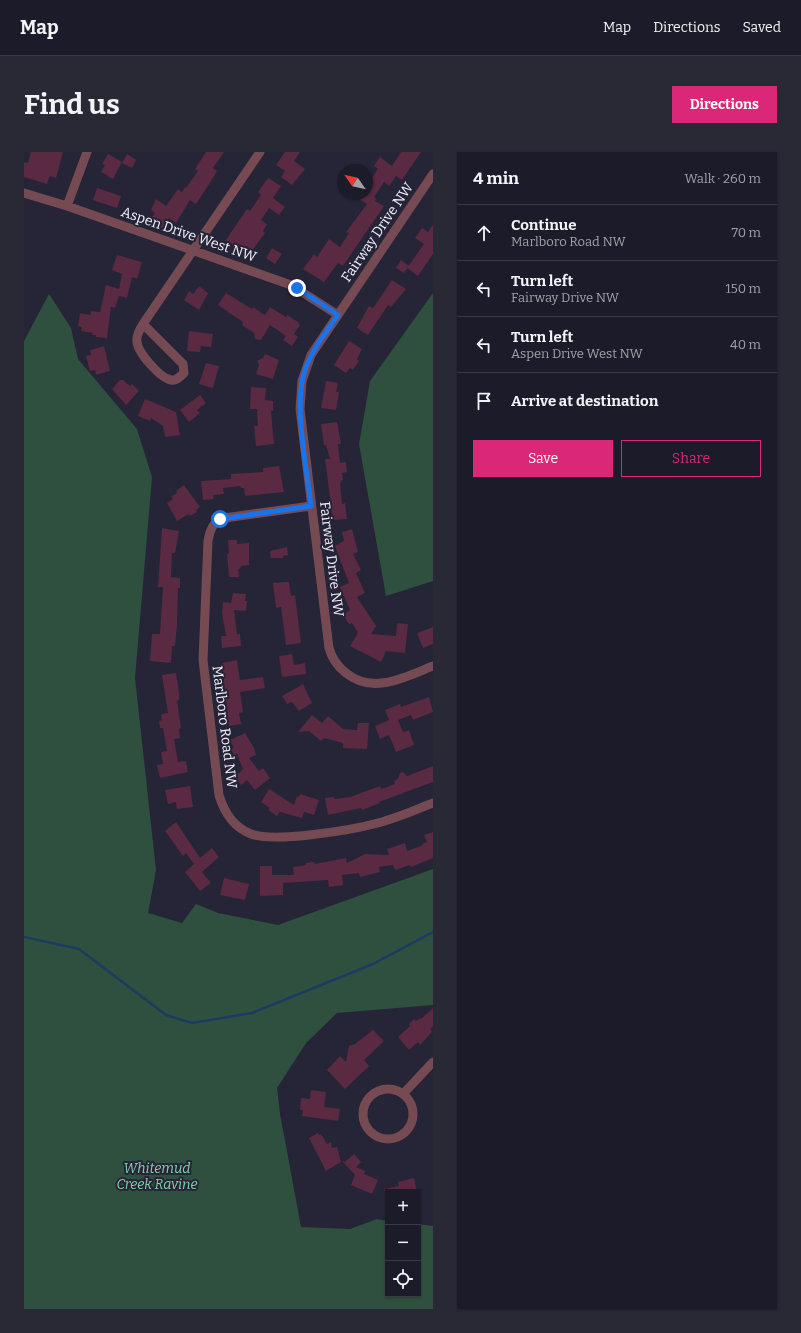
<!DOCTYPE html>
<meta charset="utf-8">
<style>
:root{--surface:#1c1b29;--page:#292835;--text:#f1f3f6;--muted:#a0a1a8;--line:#3a3946;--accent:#db2777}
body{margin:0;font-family:Bitter,serif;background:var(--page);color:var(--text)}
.controls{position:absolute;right:12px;bottom:12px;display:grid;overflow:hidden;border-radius:0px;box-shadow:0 1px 3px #0004}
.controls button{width:36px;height:36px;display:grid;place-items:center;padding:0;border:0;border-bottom:1px solid var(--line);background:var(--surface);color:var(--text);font:20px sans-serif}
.compass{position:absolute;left:313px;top:12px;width:36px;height:36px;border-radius:50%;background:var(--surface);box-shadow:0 1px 3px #0004;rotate:304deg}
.stop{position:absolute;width:12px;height:12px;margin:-9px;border:3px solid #1a73e8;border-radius:50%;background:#fff}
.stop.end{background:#1a73e8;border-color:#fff;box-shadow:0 1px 4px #0008}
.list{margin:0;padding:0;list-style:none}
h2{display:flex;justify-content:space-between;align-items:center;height:52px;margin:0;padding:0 16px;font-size:17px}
h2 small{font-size:13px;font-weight:400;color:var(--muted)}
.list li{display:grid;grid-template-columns:26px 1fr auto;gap:12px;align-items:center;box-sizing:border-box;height:56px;padding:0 16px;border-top:1px solid var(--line)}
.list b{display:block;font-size:15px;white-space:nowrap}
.list p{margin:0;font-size:13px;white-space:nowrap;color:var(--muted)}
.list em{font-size:13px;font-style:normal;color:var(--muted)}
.actions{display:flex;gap:8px;padding:12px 16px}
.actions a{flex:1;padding:9px 0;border:1px solid var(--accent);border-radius:0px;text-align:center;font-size:14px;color:var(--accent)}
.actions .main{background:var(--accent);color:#fff}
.icon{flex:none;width:22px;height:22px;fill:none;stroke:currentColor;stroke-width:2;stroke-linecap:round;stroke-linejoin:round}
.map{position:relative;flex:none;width:409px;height:1157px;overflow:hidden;border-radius:0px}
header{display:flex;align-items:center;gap:24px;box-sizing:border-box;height:56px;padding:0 20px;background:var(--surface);border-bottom:1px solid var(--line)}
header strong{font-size:19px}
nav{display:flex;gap:22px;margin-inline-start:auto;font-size:14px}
.intro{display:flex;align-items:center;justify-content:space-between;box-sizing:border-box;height:96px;padding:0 24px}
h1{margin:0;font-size:28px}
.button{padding:10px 18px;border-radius:0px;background:var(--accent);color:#fff;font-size:14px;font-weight:700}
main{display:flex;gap:24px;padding:0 24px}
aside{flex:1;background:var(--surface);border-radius:0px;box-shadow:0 1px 3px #0004}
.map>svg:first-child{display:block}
.green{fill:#2f503f}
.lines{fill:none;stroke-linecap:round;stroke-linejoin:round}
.stream{stroke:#1d3b62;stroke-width:2.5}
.building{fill:#5a2942}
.minor{stroke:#764a53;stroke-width:9}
.route{stroke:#1a73e8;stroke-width:5}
.labels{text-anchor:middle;stroke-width:4;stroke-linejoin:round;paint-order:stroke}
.street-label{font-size:14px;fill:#f3f2ff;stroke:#262437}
.park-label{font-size:14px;font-style:italic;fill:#7dd5a8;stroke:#262437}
</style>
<header>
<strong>Map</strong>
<nav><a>Map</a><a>Directions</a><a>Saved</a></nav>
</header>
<div class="intro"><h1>Find us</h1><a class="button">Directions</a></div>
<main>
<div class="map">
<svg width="409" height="1157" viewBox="0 0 409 1157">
<rect width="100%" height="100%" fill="#262437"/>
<path class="green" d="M409,141v288l-47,15 -27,-152 11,-63z
M25,142l22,34 7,31 59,70 15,48 -17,201 21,192 -8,43 34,10 14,-19 22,9 60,12 155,-56v136l-96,8 -31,30 -29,45 3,26 21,113 49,2 27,-10 11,2v73h30v-70l15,2v83h-409v-968z"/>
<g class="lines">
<path class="stream" d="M0,785l55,12 87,66 26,8 60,-10 121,-49 60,-32"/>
</g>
<path class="building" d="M7,0h32l-7,26 -6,-2 -3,8 -23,-7v-15l4,1z
M182,0h18l-11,16 4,3 -4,7 -17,26 -6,-4 -14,23 -7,-5 -7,10 -12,-8 5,-7 -4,-3 5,-11 10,7 12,-17 4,3 3,-5 1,1 12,-17 -3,-2z
M261,0h15l-6,9 11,8 -13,16 -11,-8 4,-6 -9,-6z
M377,0h20l-19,28 -6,-4 -7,10 -5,-4 -10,15 2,2 -1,2 9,5 -41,60 -5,-3 -14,19 -21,-13 11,-15 3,3 12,-18 11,8 9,-14 -3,-1 21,-28 -16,-10h16v-9l11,-16 -4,-3 6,-9 12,9z
M84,2l14,8 -9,17 -12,-7 4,-7 -3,-1z
M103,2l9,6 -4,8 -10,-5z
M244,26l13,8 -8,12 12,9 -6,8 -10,-7 -8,12 6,4 -4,7 2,2 -17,23 -22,-16 21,-31 3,2 11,-16 -3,-3z
M73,36l24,8 -4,12 -24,-8z
M409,73v29l-15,22 -11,-8 17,-24 -9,-6 7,-10 6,4z
M248,96l10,6 -7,10 -9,-6z
M93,103l25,7 -5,17 -5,-2 -5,21 -8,-2 -4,12 -4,-1 -4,31 -11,-1v-2h-4l1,-2 -12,-2 1,-4 -4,-1 2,-13 10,2 1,-4 9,1 6,-27 13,4 3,-15 -10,-4z
M377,108l8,6 -5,7 -8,-5z
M368,128l14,9 -15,18 -3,-2 -20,30 -11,-7 12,-22 4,2z
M175,134l9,7 -9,17 -15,-10 5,-9 4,3z
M202,141l26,16 1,-2 12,8 5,-8 16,10 1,-2 11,7 2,3 -6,9 4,3 -6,9 -9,-6 3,-4 -16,-11 -9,15 -6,-1 -1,-6 -12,-8 1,-3 -25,-17z
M165,179l24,3 -2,13 -10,-1 -1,6 -13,-1z
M325,189l13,8 -5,10 2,2 -6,9 -3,-2 -4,5 -12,-8z
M80,194l6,25 -14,4 -1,-5 -5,1 -4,-15 5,-1 -1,-5z
M241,202l14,6 -6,19 -17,-5 3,-9 -2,-4 6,-3z
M182,211l13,3 -6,22 -14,-4z
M96,228h3l7,6 2,-2 7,7 -13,14 -14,-16z
M302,229l12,2 -2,9h3l-3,18 -15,-2z
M227,235l15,1 -1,12 8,1v10h-2l3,33 -18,2 -2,-20h4l-1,-17h-7z
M176,243l6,8 -9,7 3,3 -11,9 -9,-12z
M121,247l31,13 4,23 -15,2 -2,-11 -12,-8 -1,3 -12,-5z
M313,270l4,22h-3l2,19 6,-1 1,10 -5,1 1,6 -3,4 2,21 3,-1 2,16 -14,1 -8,-61h5l-4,-14h-2l-3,-21z
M255,314l5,26 -39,4 -1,-8h-3l-1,-2 -17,2 1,6 -11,1 1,4 -11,1 -2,-19 30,-2v-5l32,-2v-4z
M160,333l16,22 -4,3 1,2 -7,4 -1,-2 -12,7 -10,-18 6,-4 -2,-2 6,-4 -1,-2z
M138,376l17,3 -4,22h-3l-1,24 9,1v10h-2l-1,37 -2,21h-3l-1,17 -21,-2 2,-27h8l3,-47h-5z
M328,377l6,23 -5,2 8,16 -5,3 9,20 -8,4 19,29 -5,8 25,2 1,-13 11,1 -3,29 -19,-2 -5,11 -31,-16 8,-13 -6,-10 -3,1 -6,-9 7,-5 -10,-23 9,-4 -14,-37 9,-5 -2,-9z
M204,388h9v4l12,-1v22l-7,1 -4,4 1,7h-10l-2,-23h2z
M263,395l1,8 -5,1v2h-12l-1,-7z
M262,430h3l2,14 4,-1 6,48 -15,2 -5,-38 -5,1 -3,-25z
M209,441l13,1 -1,7h2l-1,10 -12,-1 3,24h3l1,12 -19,2 -1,-12h5l-4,-23 1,-11 8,1z
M409,475v17l-10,4 -6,-15z
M268,502l2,11 11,-2 1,11 -24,3 -3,-21z
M213,508l3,20 23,-3 2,11 -25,4 3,20 -4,1 2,11 -12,2 -7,-63z
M152,521l3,19v8l-2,1 4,27 -2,1 1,9 -6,1 4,23 8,-1 2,11 -28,6 -3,-13 6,-1 -2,-12 6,-1 -4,-23h-3l-1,-7 3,-1 -1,-6 7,-1 -6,-38z
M279,532l9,19 -13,8 -7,-9 -5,2 -5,-8z
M405,545l4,15 -20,8 -2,-5 -13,5 5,12 6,-2 5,15 -18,7 -7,-17 -9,4 -5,-13 14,-6 -4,-10 15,-6 1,3z
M288,563l10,8 6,-7 15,13 14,1 1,-7h11l-2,26 -24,-1v-5l-19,-5 -3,3 -12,-10 -11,1z
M221,581l9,15 2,7 -7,3 10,13 4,-3 7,10 -15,12 -8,-10 -6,5 -6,-8 8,-8 -6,-15 -3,1 -3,-6 3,-1 -4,-8z
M409,614v16l-54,20 1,1 -18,7 -1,-2 -33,7 -3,-17 9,-1v2l16,-2 30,-11 1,3 14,-5 -1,-3 4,-2 2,-6 3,-1 4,4z
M166,634l3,21 -16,2 -1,-7 -8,2 -3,-14z
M245,637l25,16 3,-9 2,1 1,-3 19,6 -5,15 -10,-3 -2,6 -22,-6 -3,4 -9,-6 2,-2 -9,-6z
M152,670l24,36 12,-10 7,9 -17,15 9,11 -11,8 -15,-19 9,-8 -8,-11 -3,3 -18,-25z
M409,680v26l-22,9 -1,-2 -15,5 -2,-5 -14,2 1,5 -20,5 -1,-4 -17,2 1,10 -14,2 -1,-7 -45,3v12l-23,1v-30h12v9h22l-1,-8 13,-2v-2l8,-1 1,2 31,-6 1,5 18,-9 24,1 -2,-6 18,-6 2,8 16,-6 -1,-1 5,-2 -3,-7z
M200,726l25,6 -4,16 -25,-5z
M409,856v19l-3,2 2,3 -12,13 -2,-3 -9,8 -11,-13 12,-11 -1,-2 5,-5 2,2 4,-3 1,1z
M349,878l11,11 -20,19 5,6 -24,23 -18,-19 13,-14 6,6 3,-16 6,-2z
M287,938l15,2 -2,15 16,2 -2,12 -36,-5 1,-6h-3l1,-12 9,1z
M294,981l1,2 2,-1 6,10 4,-2 1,6 5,-1 4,15 -15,9 -17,-33z
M330,1002l7,8 -5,5 9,4 -1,3 14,6 -6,14 -21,-9 4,-10 -13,-14 3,1z
M390,1026l3,14h-32l-1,-3 15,-3 -1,-4z"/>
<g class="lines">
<path class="minor" d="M409,22l-122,181 -9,26 -2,28 29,239c3,11 8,18 17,25 27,22 59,4 87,-7
M0,41l43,13 224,79 47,30
M43,54l20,-54
M119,172c-3,5 -7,11 -6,17 0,11 23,37 34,39 5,1 9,-3 13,-7l-1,-9 -40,-40 117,-172
M287,354l-87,12c-11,3 -14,12 -16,23l-5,119 16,135c5,17 14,32 32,39 23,9 101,-4 127,-11 19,-5 37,-13 55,-20
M339 962a25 25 0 1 1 50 0a25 25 0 1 1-50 0Z
M379,942l30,-32"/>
</g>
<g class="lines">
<path class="route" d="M196,367l91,-13c-4,-37 -18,-102 -6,-136 7,-20 21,-38 33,-55l-41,-27"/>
</g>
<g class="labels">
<g class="street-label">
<text transform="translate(353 80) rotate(-56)" y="5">Fairway Drive NW</text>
<text transform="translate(165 82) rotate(19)" y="5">Aspen Drive West NW</text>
<text transform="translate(308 407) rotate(83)" y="5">Fairway Drive NW</text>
<text transform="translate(201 575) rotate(83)" y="5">Marlboro Road NW</text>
</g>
<g class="park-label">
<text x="133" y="1021">Whitemud<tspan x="133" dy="16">Creek Ravine</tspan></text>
</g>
</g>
</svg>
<div class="controls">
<button>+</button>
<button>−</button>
<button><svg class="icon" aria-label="locate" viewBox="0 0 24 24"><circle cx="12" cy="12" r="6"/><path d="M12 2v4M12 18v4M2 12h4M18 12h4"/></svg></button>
</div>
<svg class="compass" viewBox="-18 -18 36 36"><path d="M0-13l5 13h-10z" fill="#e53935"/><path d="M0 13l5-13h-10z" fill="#a0a1a8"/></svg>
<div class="stop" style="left:196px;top:367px"></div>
<div class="stop end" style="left:273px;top:136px"></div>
</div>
<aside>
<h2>4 min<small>Walk · 260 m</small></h2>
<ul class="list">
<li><svg class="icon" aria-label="ahead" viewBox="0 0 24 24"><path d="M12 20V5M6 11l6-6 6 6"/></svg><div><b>Continue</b><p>Marlboro Road NW</p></div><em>70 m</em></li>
<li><svg class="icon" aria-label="left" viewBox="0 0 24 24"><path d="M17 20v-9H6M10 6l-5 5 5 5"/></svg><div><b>Turn left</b><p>Fairway Drive NW</p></div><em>150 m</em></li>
<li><svg class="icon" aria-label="left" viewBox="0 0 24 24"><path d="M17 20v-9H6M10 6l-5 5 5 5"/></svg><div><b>Turn left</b><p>Aspen Drive West NW</p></div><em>40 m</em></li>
<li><svg class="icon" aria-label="arrive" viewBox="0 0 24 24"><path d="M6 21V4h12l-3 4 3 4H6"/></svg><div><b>Arrive at destination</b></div></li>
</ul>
<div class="actions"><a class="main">Save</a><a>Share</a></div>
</aside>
</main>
